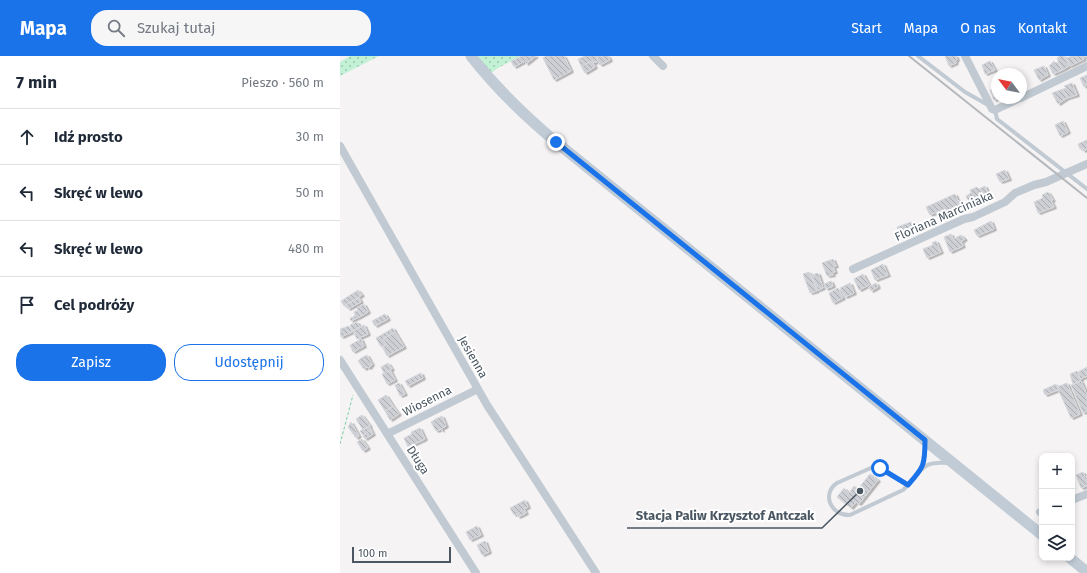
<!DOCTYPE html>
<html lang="pl">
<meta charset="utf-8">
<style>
:root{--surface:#fff;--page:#f6f6f7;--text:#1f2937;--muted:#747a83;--line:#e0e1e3;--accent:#1a73e8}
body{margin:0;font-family:"Fira Sans",sans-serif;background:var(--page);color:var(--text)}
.controls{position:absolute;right:12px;bottom:12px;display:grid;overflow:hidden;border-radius:8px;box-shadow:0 2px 6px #0003}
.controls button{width:36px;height:36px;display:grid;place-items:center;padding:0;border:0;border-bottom:1px solid var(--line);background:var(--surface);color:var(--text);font:20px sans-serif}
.compass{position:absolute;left:651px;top:12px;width:36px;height:36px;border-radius:50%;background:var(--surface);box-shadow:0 2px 6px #0003;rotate:302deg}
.scale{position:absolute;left:12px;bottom:10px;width:99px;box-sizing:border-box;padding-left:4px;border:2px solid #4a5661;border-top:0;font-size:11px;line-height:14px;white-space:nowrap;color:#4a5661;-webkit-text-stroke:3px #fff;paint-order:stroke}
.stop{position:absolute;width:12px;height:12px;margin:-9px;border:3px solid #1a73e8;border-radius:50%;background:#fff}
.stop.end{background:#1a73e8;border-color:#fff;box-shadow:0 1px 4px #0008}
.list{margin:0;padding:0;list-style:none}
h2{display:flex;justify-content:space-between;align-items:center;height:52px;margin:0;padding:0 16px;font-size:17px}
h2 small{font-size:13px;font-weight:400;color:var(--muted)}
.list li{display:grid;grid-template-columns:26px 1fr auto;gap:12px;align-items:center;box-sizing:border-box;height:56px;padding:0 16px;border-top:1px solid var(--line)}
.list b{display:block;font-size:15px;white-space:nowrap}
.list em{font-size:13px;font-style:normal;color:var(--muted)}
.actions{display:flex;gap:8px;padding:12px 16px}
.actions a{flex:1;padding:9px 0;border:1px solid var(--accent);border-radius:16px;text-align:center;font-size:14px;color:var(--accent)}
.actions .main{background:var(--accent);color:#fff}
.icon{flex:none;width:22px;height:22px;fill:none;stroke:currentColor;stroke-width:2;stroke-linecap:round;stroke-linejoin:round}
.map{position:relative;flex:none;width:747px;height:517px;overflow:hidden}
header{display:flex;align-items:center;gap:24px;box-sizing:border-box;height:56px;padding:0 20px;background:var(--accent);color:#fff}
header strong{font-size:19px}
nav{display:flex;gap:22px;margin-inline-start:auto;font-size:14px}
.search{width:280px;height:36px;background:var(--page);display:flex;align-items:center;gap:10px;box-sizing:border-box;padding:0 14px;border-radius:16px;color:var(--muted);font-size:15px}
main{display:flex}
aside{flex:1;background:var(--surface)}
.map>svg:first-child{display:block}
.grass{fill:url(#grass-dots)}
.building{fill:url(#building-back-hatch);stroke:#d7d9de;filter:url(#shadow)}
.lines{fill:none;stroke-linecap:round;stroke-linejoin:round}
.path{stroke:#7ad0a6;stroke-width:1;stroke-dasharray:3 2;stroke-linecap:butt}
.service{stroke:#c1cad2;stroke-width:4}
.minor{stroke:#c1cad2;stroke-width:8}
.secondary{stroke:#c1cbd6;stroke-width:11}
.rail{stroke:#b5b8bd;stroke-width:2}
.route{stroke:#1a73e8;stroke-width:5}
.labels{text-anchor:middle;stroke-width:4;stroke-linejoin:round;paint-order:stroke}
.street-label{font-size:12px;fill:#4a5661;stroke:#fff}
.leader{fill:none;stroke:#4a5661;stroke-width:1.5}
.callout-dot{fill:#4a5661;stroke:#fff;stroke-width:1.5}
.callout-label{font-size:13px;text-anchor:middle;font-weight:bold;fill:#4a5661;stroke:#fff;stroke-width:4;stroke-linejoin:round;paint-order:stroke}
</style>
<header>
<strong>Mapa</strong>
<div class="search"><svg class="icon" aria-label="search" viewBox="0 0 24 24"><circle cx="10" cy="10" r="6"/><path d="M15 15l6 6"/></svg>Szukaj tutaj</div>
<nav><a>Start</a><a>Mapa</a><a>O nas</a><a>Kontakt</a></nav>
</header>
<main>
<aside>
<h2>7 min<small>Pieszo · 560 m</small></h2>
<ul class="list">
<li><svg class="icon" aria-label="ahead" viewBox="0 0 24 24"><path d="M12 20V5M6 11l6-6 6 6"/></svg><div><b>Idź prosto</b></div><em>30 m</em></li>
<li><svg class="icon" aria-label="left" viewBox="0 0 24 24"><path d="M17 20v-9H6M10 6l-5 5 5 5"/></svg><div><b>Skręć w lewo</b></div><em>50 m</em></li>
<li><svg class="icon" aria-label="left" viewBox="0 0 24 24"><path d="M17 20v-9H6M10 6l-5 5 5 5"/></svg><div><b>Skręć w lewo</b></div><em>480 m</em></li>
<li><svg class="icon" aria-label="arrive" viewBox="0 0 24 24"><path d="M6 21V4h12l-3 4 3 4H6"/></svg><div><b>Cel podróży</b></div></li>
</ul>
<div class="actions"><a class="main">Zapisz</a><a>Udostępnij</a></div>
</aside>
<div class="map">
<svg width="747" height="517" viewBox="0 0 747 517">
<defs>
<pattern id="grass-dots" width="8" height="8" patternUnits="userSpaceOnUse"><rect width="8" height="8" fill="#c3f1d5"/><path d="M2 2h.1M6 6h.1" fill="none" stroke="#a0c6b0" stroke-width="1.8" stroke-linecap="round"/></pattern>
<pattern id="building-back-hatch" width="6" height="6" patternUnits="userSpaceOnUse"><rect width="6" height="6" fill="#cdcfd5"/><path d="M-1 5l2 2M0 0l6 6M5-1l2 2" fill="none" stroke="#a8abb0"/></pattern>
<filter id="shadow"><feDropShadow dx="2.5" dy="1.5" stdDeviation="0" flood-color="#0004"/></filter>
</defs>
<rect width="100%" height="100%" fill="#f5f3f3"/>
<path class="grass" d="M10,0h29l-39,20v-14z
M138,0h43l-23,12 -7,5z"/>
<path class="building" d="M182,0h14l-10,8 -1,-3 -11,6 -3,-6z
M206,0h18l7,15 -17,9 -11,-22z
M245,0h16l-5,2 2,3 -5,2 -1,-2 -11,5 -3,-7z
M261,0h7l2,4 -10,5 -4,-7z
M605,0h11l1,4 -2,1 1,2 -7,3z
M720,0h4l5,10 -7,4 -5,-12z
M732,0l4,7 -6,3 -3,-8z
M732,0h14l-3,1 1,2 -8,4z
M252,5l3,6 -10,6 -4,-7z
M650,5l5,9 -10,4 -3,-9z
M714,5l1,2 3,-1 4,8 -9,4 -4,-8z
M704,10l4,9 -9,5 -5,-10z
M747,19v10l-3,2 -4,-9z
M732,27l5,12 -10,3 -4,-9 3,-1 -2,-2z
M657,30l1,12 -4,2 -4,-10z
M723,33l4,9 -9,6 -6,-11z
M723,65l5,11 -8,4 -5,-11z
M747,84v9l-4,2 -1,-3 -2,1 -2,-5z
M665,114l4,9 -9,3 -4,-8z
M645,130l4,10 -13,5 1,2 -6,3 -5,-10 5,-3 -1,-3 7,-3 2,2z
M708,136l5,8 -2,1 3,6 -16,6 -4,-11 7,-3 2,-2 -1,-2z
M615,138l3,7 1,-1 2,8 -19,9 -3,-6 -9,4 -4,-8z
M651,165l3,8 -17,7 -3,-6z
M571,166l3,8 -13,7 -4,-10z
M611,178l2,5 8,-4 4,4 -4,3 2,4 -13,6 -6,-15z
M596,185l5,11 -14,6 -4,-9 10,-4 -1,-2z
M493,203l3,7 -3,1 2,5 -3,1 1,2 -6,1 -5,-13z
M543,208l5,11 -13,5 -4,-10z
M469,216l8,19 -7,2 -7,-19z
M478,217l5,15 -5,2 -6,-15z
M523,218l6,11 -10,5 -5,-11z
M491,225l2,5 -7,3 -2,-5z
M510,227l4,10 -9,4 -5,-9z
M536,227l2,4 -7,4 -2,-4z
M498,232l5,10 -10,5 -4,-10z
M18,234l4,5 -18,11 -3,-5z
M19,242l2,4 -13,7 -2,-4z
M24,248l4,8 -7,4 -4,-8z
M18,254l3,6 -10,5 -1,-3 5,-2 -1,-4z
M45,258l3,5 -13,7 -3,-5z
M17,266l3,5 -7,4 -3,-6z
M24,269l4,9 -11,5 -4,-8z
M9,270l3,6 -11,5 -1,-8z
M53,272l2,4 -12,7 3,5 -5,3 -5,-9z
M55,276l9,15 -17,9 -4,-8 3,-4 -3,-5z
M21,283l3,7 -11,6 -3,-7z
M27,299l5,9 -3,4 -2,-1 -3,2 -6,-8 3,-3z
M48,307l4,6 -8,4 -3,-6z
M747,311v9l-7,3 -2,-7z
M50,314l5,10 -8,4 -5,-10z
M737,315l4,9 -8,4 -3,-10z
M81,317l2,5 -15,8 -3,-5z
M741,325l6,14v16l-4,2 -12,-28z
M59,327l6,11 -5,2 -5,-11z
M727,327l13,31 -9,4 -14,-31z
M716,328l2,6 -13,5 -2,-5z
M46,339l7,11 -8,5 -7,-11z
M53,350l6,8 -9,6 -5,-9z
M22,359l8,11 -7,4 -7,-11z
M102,360l4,10 -5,3 1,2 -1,-2 -5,2 -5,-9 5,-3 -1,-1 1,1z
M11,366l8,14 -3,2 -8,-11z
M29,370l2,4 -8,5 -3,-4z
M80,372l5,11 -17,8 -4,-9 8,-4 -1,-2z
M31,374l2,4 -8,5 -2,-4z
M22,383l6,9 -5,3 -6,-9z
M743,416l2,5 2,-1v10l-6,2 -5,-13z
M530,418l8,6 -19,24 -3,-2 -5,6 -14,-11 7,-9 5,5 5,-7 4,3z
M185,444l3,7 -4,2 2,4 -8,4 -1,-3 -3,1 -4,-7z
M137,470l4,9 -11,5 -4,-8z
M145,485l4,11 -7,3 -5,-10z"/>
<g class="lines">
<path class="path" d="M0,388l13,-49"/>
<path class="service" d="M578,0l47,36 23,13
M655,54l2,9 90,70
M582,413l3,-15v-10
M568,429l-5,5 -53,25c-19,1 -29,-21 -13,-32l36,-16 7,1 28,17c15,-17 16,-24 40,-22"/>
<path class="minor" d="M313,0l10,10
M625,0l27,53 3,1 25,-12
M681,42l66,-32
M0,90l147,259 109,168
M513,213l111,-50 9,-2 32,-15 10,-9 19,-8 12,-3 41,-18
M0,304l136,213
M47,378l91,-45
M732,444l15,-6
M700,456l2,-1"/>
<path class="secondary" d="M131,0c25,32 54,60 85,86l486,393
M730,502l17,14"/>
<path class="rail" d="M569,0l178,142"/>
</g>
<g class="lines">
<path class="route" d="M216,86l369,298c0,25 -1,27 -17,45l-28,-17"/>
</g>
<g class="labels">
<g class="street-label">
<text transform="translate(604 160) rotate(-24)" y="4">Floriana Marciniaka</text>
<text transform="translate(133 301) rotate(60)" y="4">Jesienna</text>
<text transform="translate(87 345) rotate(-27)" y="4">Wiosenna</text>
<text transform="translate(78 404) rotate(57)" y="4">Długa</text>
</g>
</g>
<path class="leader" d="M520 435L482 472H287"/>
<circle class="callout-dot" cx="520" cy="435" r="4"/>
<g class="callout-label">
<text x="385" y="464">Stacja Paliw Krzysztof Antczak</text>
</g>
</svg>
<div class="controls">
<button>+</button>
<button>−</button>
<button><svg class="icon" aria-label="layers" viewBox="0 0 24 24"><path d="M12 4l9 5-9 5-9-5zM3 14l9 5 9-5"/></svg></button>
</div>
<svg class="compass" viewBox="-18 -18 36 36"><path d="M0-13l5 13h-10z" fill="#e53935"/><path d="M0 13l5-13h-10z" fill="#747a83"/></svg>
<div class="scale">100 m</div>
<div class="stop" style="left:540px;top:412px"></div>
<div class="stop end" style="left:216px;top:86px"></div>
</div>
</main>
